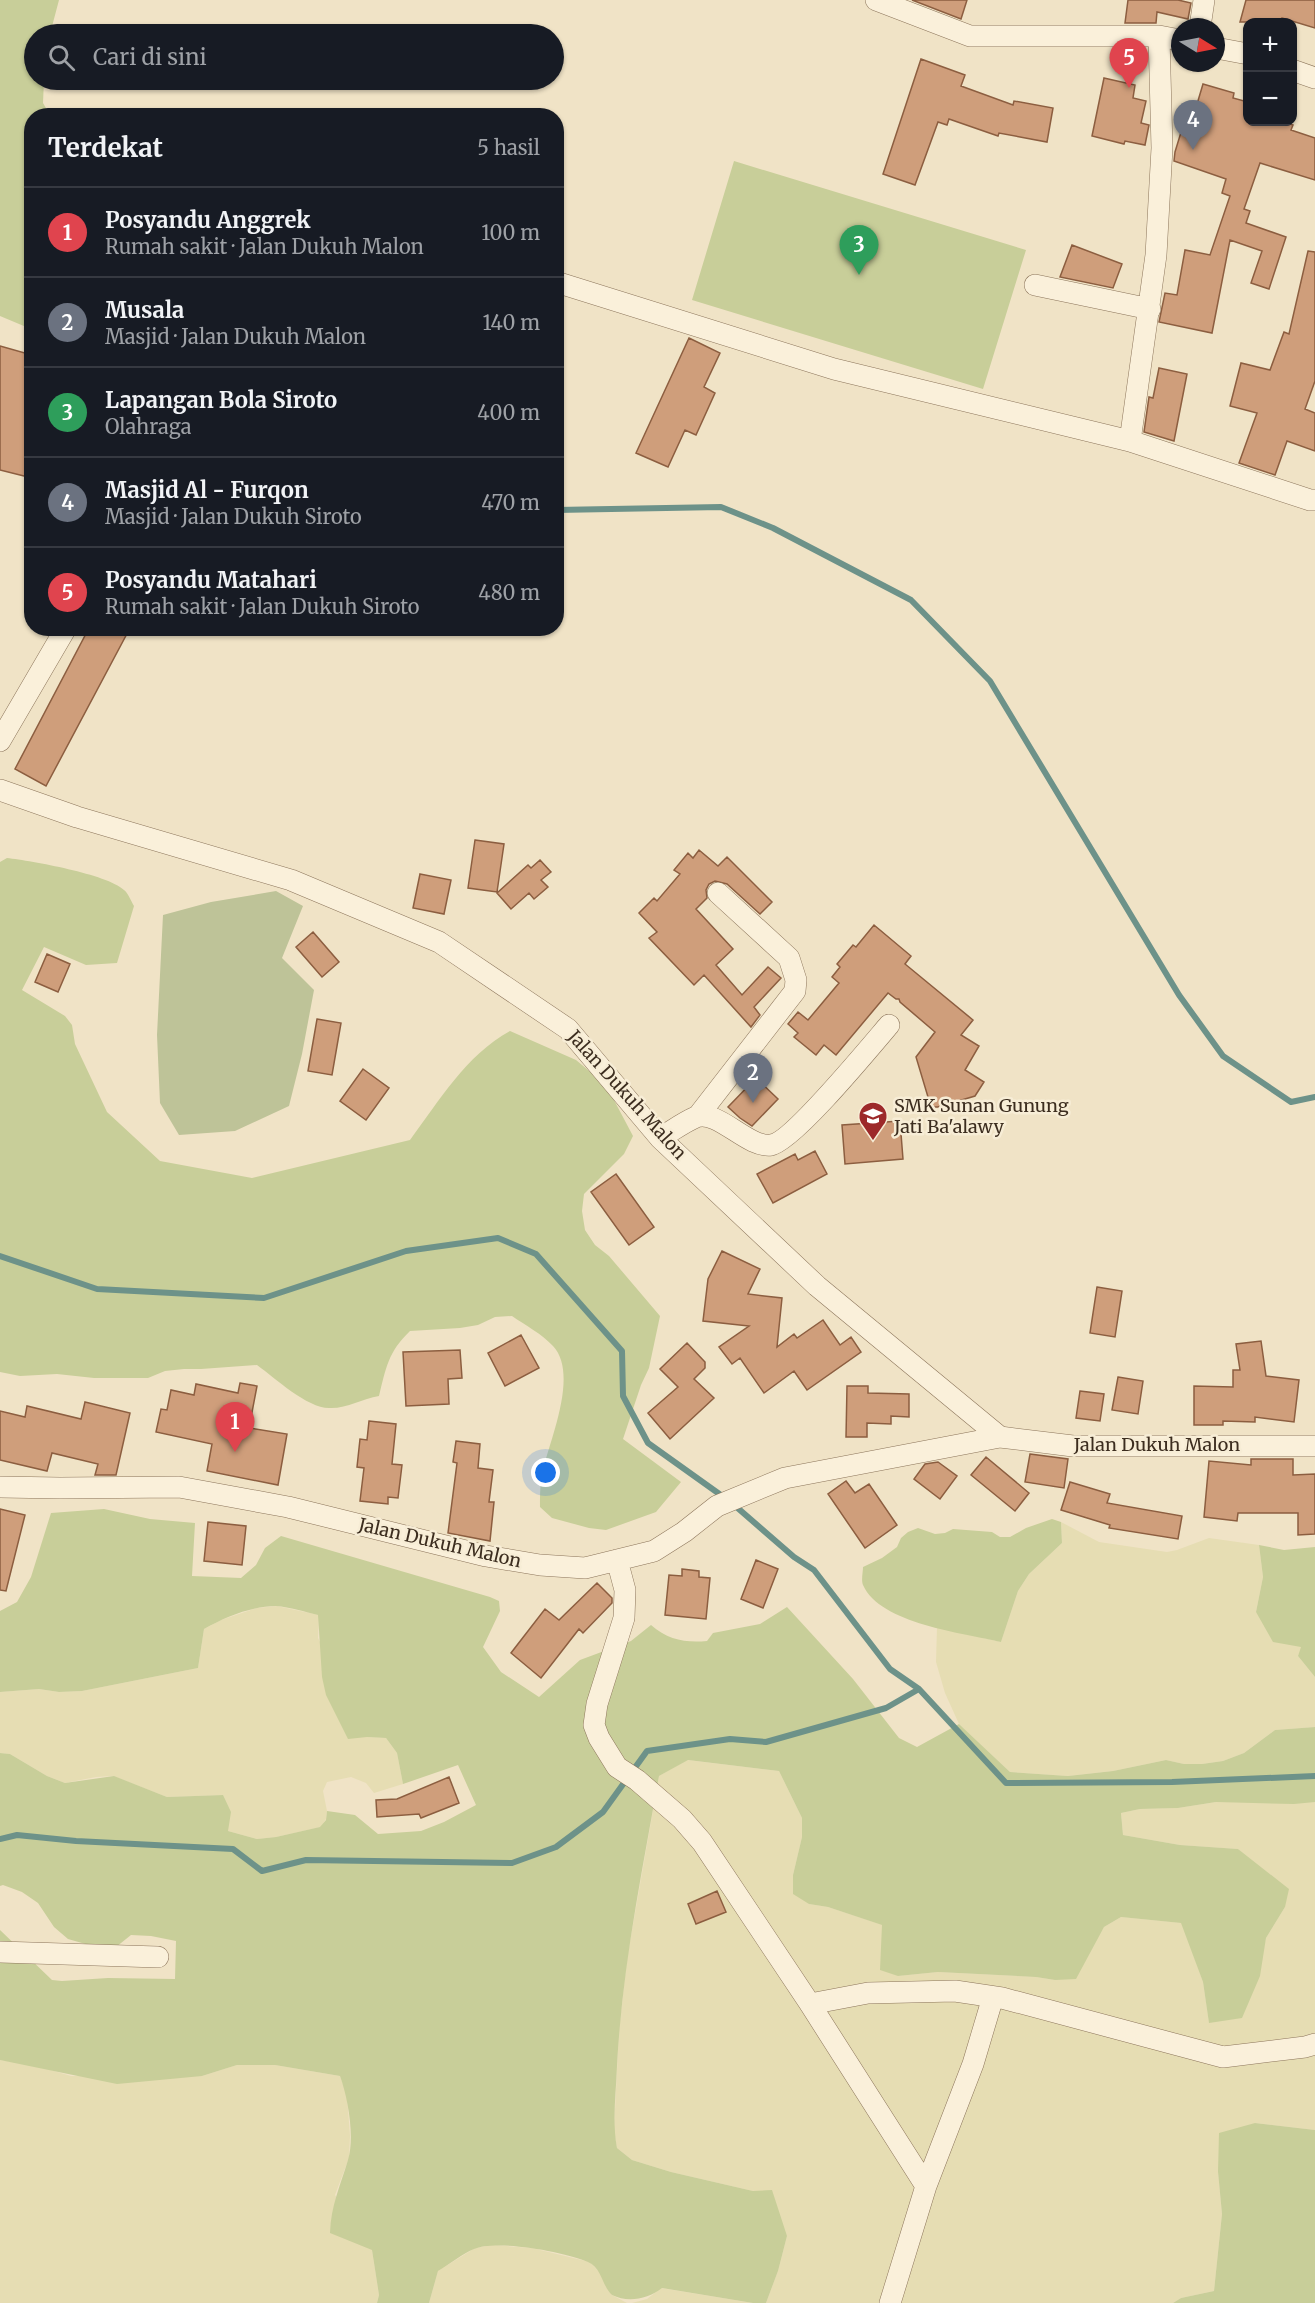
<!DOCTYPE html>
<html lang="id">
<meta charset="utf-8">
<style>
:root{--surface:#171b24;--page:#20242c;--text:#f1f3f6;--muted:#9ea1a6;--line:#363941;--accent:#cb989a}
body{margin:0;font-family:Merriweather,serif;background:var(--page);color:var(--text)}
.controls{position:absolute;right:18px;top:18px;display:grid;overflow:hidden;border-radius:12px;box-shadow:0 2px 4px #0004}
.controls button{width:54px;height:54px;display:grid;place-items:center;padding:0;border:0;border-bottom:2px solid var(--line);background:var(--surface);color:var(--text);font:30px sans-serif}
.compass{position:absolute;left:1171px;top:18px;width:54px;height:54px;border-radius:50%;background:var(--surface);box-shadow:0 2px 4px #0004;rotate:100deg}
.you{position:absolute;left:546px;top:1473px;width:21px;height:21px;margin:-15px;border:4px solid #fff;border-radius:50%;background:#1a73e8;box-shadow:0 0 0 9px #1a73e833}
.badge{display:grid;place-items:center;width:39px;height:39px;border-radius:50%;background:var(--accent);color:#fff;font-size:20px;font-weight:700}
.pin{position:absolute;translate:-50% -50px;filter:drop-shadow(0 2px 3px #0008)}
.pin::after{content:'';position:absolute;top:32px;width:21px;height:18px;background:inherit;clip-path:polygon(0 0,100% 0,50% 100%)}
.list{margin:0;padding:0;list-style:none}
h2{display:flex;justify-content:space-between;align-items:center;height:78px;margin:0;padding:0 24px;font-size:26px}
h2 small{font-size:20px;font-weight:400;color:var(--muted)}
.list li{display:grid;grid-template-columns:39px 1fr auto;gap:18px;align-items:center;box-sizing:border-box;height:90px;padding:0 24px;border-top:2px solid var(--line)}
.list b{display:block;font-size:22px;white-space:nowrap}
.list p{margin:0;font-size:20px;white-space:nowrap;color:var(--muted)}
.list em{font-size:20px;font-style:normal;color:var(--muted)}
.icon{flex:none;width:33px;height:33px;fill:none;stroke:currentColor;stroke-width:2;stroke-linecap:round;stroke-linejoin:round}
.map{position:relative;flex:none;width:1315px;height:2303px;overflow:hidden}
.search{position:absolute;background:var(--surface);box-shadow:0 2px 4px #0004;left:24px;top:24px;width:540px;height:66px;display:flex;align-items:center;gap:15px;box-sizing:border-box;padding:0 21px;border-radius:33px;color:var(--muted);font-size:22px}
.panel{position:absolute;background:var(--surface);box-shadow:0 2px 4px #0004;left:24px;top:108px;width:540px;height:528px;border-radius:24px}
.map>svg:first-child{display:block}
.farmland{fill:#e6ddb3}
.green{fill:#c8ce99}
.cemetery{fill:#bec398}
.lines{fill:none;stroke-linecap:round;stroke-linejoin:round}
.stream{stroke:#6d9289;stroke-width:6}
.building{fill:#cf9e7b;stroke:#8c5e40;stroke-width:1.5}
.minor-casing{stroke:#8c755b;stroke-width:22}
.minor{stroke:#faf0da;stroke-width:21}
.labels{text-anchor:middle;stroke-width:5;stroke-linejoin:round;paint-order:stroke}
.street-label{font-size:18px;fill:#3c2d1f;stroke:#f7edd6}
.poi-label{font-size:18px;fill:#3c2d1f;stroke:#f7edd6;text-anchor:start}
</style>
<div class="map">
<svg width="1315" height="2303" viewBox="0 0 1315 2303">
<rect width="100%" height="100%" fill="#f0e3c6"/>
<path class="farmland" d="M1061,1522l38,20 68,10 10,-2 32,-12 50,7 4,32 -7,35 46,35 -4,9 17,21v50l-40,3 -31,23 -21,8 -21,3h-18l-18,-4 -53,11 -45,5 -58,-4 -51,-48 -14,-31 -9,-31 1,-35 64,15 17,-51 11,-17 33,-31z
M277,1606l42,9 -1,23 49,99 19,1 11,15 6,31 -29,9 -8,-10 -15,-6 -24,5 -4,9 4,20 -1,8 -5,8 -45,10 -19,2 -29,-8 -5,-36 -56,2 -54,-21 -17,1 -31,6 -18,-7 -37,-22 -10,-1v-61l39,-3 20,3 23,-1 116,-23 6,-39 17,-9 36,-12z
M687,1760l92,11 23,47v19l-9,38 16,29 19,3 55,18 15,51 40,-4 98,5 19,3 39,-38 10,-15 17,-10 61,6 21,59 6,40 53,-66 4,-18 19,-31 -47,-58 -58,-4 -57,-10 -2,-22 19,-4 38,-1 38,-6h99v328l-60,-7 -37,49 4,42 -8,77 -33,7 -8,5h-407l12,-32 9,-35 -34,-45 -82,-19 -39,-12 -15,-12 -3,-18 5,-100 8,-71 32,-183z
M0,2060l34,5 37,11h131l35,-11h38l65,11 7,19 3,41 -1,22 -14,37 37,55 7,45 -2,8h-377z
M493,2245l39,3 58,14 13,14 9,19 15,8h-198l9,-32 37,-23z
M661,2288l92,15h-121l15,-4z"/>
<path class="green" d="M0,0h59l-9,34h-16v46h10l-1,23 7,12 -18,1 -1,213 -31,-13z
M734,161l292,89 -43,139 -291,-89z
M7,858c25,3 100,16 117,32 4,3 7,11 10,16l-17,57 -31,2 -42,-18 -22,43 43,26 7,9 3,19 32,68 53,49 92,17 158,-38c29,-39 56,-85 100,-109l66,29 30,25 27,51 -9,18 -40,40 -2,17 3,19 10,15 14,11 51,60 -11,52 -8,17 -18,54 58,43 -25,30 -50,18 -17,-2 -37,-10 -12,-11c0,-13 0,-25 3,-37 7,-31 36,-96 10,-124 -11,-12 -28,-21 -41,-30l-17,1 -17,8 -18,3 -50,3c-22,21 -24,37 -31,65 -17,3 -33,13 -50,12 -22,0 -54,-30 -72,-43l-56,4h-17l-19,2 -17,7h-54l-37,-4 -37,2 -20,-4v-510z
M104,1509l46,10 45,4 -3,53 49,2 15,-13 9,-17 16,-12 209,61 9,4 1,10 -17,36 18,25 38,25 41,-37 51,-19 20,-16c17,15 35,18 56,16l6,-8 47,-9 27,-17 66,72 46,59 18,9 42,-23 51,48 58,4 45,-5 53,-11 18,4h18l21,-3 21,-8 31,-23 40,-3v75l-21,2 -78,-2 -38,6 -38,1 -19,4 2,22 57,10 58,4 51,40 -4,18 -19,31 -6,38 -18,42 -33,5 -6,-41 -22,-59 -60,-6 -17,10 -28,52 -21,1 -19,-3 -98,-5 -40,4 -18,-6 2,-45 -54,-18 -19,-3 -16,-10v-19l9,-38v-19l-23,-47 -91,-11 -29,16c-17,96 -37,192 -42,290 -1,28 -5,55 0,82l15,12 39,12 82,19 19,-1 15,46 -9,35 -12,32h-13l-91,-15c-14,11 -34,15 -50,7 -10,-9 -10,-27 -24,-33 -22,-10 -92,-23 -114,-13 -12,5 -24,15 -36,22l-9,32h-52l2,-8 -7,-45 -42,-17c1,-28 10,-46 18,-73 7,-23 0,-62 -8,-84l-65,-11h-38l-35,11 -85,8 -117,-24v-130l52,50 10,1 46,-3 67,1 1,-38 -25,-5 -20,-1 -15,12 -27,-2 -21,-6 -14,-12 -16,-24 -16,-11 -19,-7 -3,1v-133l10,1 37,22 18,7 49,-7 53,21 56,-2 8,17 -3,19 29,8 19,-2 44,-10 6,-7 1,-9 28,4 23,19 43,-3 23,-9 32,-17 -18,-40 -55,19 -6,-31 -11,-15 -19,-1 -19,2 -22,-44 -4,-18 -4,-62c-13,-3 -28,-8 -42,-9 -24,0 -51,11 -72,23l-6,39 -116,23 -23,1 -20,-3 -39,3v-81l17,-9 14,-25 20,-64z
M1052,1519l9,3 1,21 -33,31 -11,17 -17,51c-37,-9 -121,-18 -138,-57 -2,-5 0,-13 0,-18l19,-9 15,-11 4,-9 7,-6 10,-4 17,6 10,-1 8,-4 39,3 8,5h10l16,-9z
M1259,1545l25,5 31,-3v130l-17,-21 3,-9 -28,-5 -17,-30 7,-35z
M1255,2123l60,7v173h-142l8,-5 33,-7 8,-77 -4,-42 1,-39z"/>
<path class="cemetery" d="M276,891l27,15 -21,52 32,32 -12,64 -13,52 -54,25 -56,4 -19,-32 -3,-68 6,-120 48,-13z"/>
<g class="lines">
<path class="stream" d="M556,510l165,-3 52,21 138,72 79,81 189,314 44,61 68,46 24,-5
M0,1256l97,33 167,9 142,-47 92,-13 38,16 86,97 1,45 25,47 77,55
M733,1504l61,53 20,13 76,99 29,20 87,94 166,-1 143,-6
M0,1839l17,-4 59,6 157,8 29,22 44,-11 206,3 44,-16 47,-35 44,-61 83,-12 36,3 120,-34 33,-19"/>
</g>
<path class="building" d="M912,0h55l-6,19z
M1128,0h50l13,3 -3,16 -31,-7 -1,11h-31z
M1246,0h69v28l-33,-10 -1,4h-41z
M921,59l44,16 -4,11 52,19 1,-4 39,7 -6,34 -48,-9 -1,3 -49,-17 -2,6 -9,-3 -23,63 -32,-11z
M1104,78l31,7 -2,13 13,3 -5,22 8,2 -4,20 -20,-4 -1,3 -32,-8z
M1203,84l31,9 -1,5 15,4v20h35l10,3 -2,5 24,8v42l-55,-17 -16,46 6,2 -4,12 40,14 -17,52 -18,-6 11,-32 -32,-11 -18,93 -53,-11 6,-29 12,2 8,-45 25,5 20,-59 -8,-3 4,-14 -52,-18 1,-9 7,-23 7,2z
M1072,245l50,19 -9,24 -53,-11z
M1308,251l7,1v129l-10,28 10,4v38l-28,-10 -12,34 -36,-12 18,-50 -27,-7 11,-43 29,7 14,-38 5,2z
M689,338l31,15 -16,34 11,6 -19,42 -11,-5 -17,37 -32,-14z
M0,346l32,9v123l-32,-8z
M1159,368l28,6 -13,67 -30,-9 5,-35 4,1z
M89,628h41l-84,158 -31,-17z
M475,840l29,4 -7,48 -29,-4z
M699,850l19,16 9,-9 45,45 -12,12 -33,-30 -12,-3 -6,3 -3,6 1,8 -11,11 37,40 -17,16 26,30 26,-28 13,11 -27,29 6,8 -9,12 -47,-52 -10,10 -45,-47 8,-6 -18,-19 15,-15 3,3 23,-27 -6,-4 14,-17 5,5z
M540,860l11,12 -10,8 7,7 -14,12 -5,-6 -18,16 -14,-16 31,-28 3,3z
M420,874l31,6 -7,34 -31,-6z
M874,925l37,31 -6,8 68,56 -12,15 18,11 -14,24 19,12 -9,14 -37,11h-7l-15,-50 19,-25 -35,-30 -1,-3h-3l-8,-6 -52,62 -12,-10 -8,10 -22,-18 4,-4 -10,-9 10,-12 10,8 31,-37 -7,-6 8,-10 -3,-3 16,-19 3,2z
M313,932l26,30 -17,15 -26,-30z
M47,954l23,10 -12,28 -23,-10z
M317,1019l24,4 -9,52 -24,-4z
M363,1069l26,19 -23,32 -26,-19z
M756,1078l22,21 -26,27 -12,-8 -12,-11z
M900,1121l3,38 -58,5 -3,-39z
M815,1151l12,23 -54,29 -16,-29 38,-20 3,6z
M616,1174l38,53 -25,18 -38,-53z
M722,1251l38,18 -12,25 34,4 -5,49 17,-13 3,4 26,-18 17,25 11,-8 10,15 -54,38 -13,-19 -30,22 -24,-35 -8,6 -13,-17 30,-21 -46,-5 5,-42z
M1097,1287l25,4 -7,46 -25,-4z
M521,1335l18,33 -34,18 -17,-33z
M1261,1341l5,35 33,4 -5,42 -39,-5v5l-32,-1v4h-29v-39l39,1v-17h7l-4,-26z
M687,1343l18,19v6l-11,11 20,19 -44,41 -22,-26 30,-26 -18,-18z
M460,1350l2,28 -14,1 1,25 -43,2 -3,-54z
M1118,1377l25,4 -5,33 -26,-4z
M240,1383l17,3 -8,42 38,6 -9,51 -71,-14 5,-27 -56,-12 5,-23 6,1 4,-20 23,5 2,-11 42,9z
M847,1386h21v7l41,1v23l-18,-1v8l-24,-1v14h-21z
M1080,1391l24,3 -4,27 -24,-3z
M85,1402l45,11 -14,62h-21l3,-11 -46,-11 -5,18 -47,-11v-49l25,6 2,-11 54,13z
M369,1421l27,3 -4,40 10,1 -4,33 -10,-1v7l-28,-3 4,-33 -7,-1 3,-28 7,1z
M456,1441l24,3 -2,24 15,2 -4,32h5l-4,39 -42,-8 9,-70 -4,-1z
M1030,1454l38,5 -4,29 -39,-6z
M986,1457l43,36 -14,18 -44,-36z
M1251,1459h42v16l22,-1v60l-17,1v-22h-60l-1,8 -33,-4 5,-56 42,4z
M938,1462l19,14 -17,23 -26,-20 11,-15z
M846,1481l9,12 14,-9 28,41 -32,23 -37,-54z
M1070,1482l40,12 -3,9 75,13 -4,23 -69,-11 1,-3 -49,-15z
M0,1509l25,6 -19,76 -6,-1z
M208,1522l38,4 -4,39 -38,-4z
M756,1560l22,9 -15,39 -22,-9z
M682,1569l17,2v6l11,1 -4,41 -41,-4 4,-40 13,1z
M597,1583l15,15v5l-29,30 -4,-4 -38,49 -30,-25 34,-44 14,11z
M449,1777l10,26 -38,15 -2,-4 -42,3 -1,-17 21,-1z
M717,1891l9,21 -30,12 -8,-20z"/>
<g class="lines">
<g class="minor-casing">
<path id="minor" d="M876,0l94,36h189l21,4
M1200,27l4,-27
M1216,48l32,6
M1292,70l23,8
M556,282l278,87 296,72 180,59h5
M1035,285l115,24
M1130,441l26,-186 6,-107 -3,-112
M0,741l66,-113
M0,790l77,27 214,63 148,62 129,87 92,109 157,148 183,151
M698,1116l97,-125 1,-11 -7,-22 -71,-65
M660,1138c12,-7 24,-16 36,-21 22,-8 51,31 75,28 21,-3 100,-99 118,-120
M0,1487l60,1 119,-1 109,20 198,49 54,9 45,3 69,-17 30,-19 33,-26 68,-28 215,-41 73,9h242
M617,1560l8,30 -1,28 -27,86 -3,21 5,13 18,29 20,13 45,39 20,23 108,162 116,182 -36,117
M0,1952l158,5
M810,2004l58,-11 87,-2 47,7 221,59 82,-10 10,-3
M926,2186l47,-122 20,-67"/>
</g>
<use href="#minor" class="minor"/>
</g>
<defs>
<g id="school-pin" transform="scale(1.5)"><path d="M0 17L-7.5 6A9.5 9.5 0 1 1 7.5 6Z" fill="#9d292a" stroke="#f7edd6"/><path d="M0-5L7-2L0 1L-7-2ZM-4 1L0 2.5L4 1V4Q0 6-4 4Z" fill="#fff"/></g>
</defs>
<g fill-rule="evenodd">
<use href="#school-pin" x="873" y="1116"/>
</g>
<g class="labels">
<g class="street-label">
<text transform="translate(627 1095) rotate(48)" y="6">Jalan Dukuh Malon</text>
<text x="1157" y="1451">Jalan Dukuh Malon</text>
<text transform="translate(440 1543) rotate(13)" y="6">Jalan Dukuh Malon</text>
</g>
<g class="poi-label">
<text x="894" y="1112">SMK Sunan Gunung<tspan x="894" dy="21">Jati Ba'alawy</tspan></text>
</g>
</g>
</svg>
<div class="controls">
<button>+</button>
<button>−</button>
</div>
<svg class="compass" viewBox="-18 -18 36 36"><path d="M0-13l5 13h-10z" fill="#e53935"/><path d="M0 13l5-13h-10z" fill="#9ea1a6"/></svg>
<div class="you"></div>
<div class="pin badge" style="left:235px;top:1452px;background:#e0444e">1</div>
<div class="pin badge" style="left:753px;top:1103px;background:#6b7280">2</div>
<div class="pin badge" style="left:859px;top:275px;background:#2e9e5b">3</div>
<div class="pin badge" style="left:1193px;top:150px;background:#6b7280">4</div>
<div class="pin badge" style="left:1129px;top:88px;background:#e0444e">5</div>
<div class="search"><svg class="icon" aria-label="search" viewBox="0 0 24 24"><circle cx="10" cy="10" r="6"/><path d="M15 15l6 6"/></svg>Cari di sini</div>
<section class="panel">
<h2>Terdekat<small>5 hasil</small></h2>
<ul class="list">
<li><span class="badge" style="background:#e0444e">1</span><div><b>Posyandu Anggrek</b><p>Rumah sakit · Jalan Dukuh Malon</p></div><em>100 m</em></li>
<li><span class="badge" style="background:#6b7280">2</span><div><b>Musala</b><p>Masjid · Jalan Dukuh Malon</p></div><em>140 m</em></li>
<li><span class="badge" style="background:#2e9e5b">3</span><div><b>Lapangan Bola Siroto</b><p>Olahraga</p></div><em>400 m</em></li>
<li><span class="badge" style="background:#6b7280">4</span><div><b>Masjid Al - Furqon</b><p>Masjid · Jalan Dukuh Siroto</p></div><em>470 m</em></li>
<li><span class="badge" style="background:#e0444e">5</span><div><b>Posyandu Matahari</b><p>Rumah sakit · Jalan Dukuh Siroto</p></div><em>480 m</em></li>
</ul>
</section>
</div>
